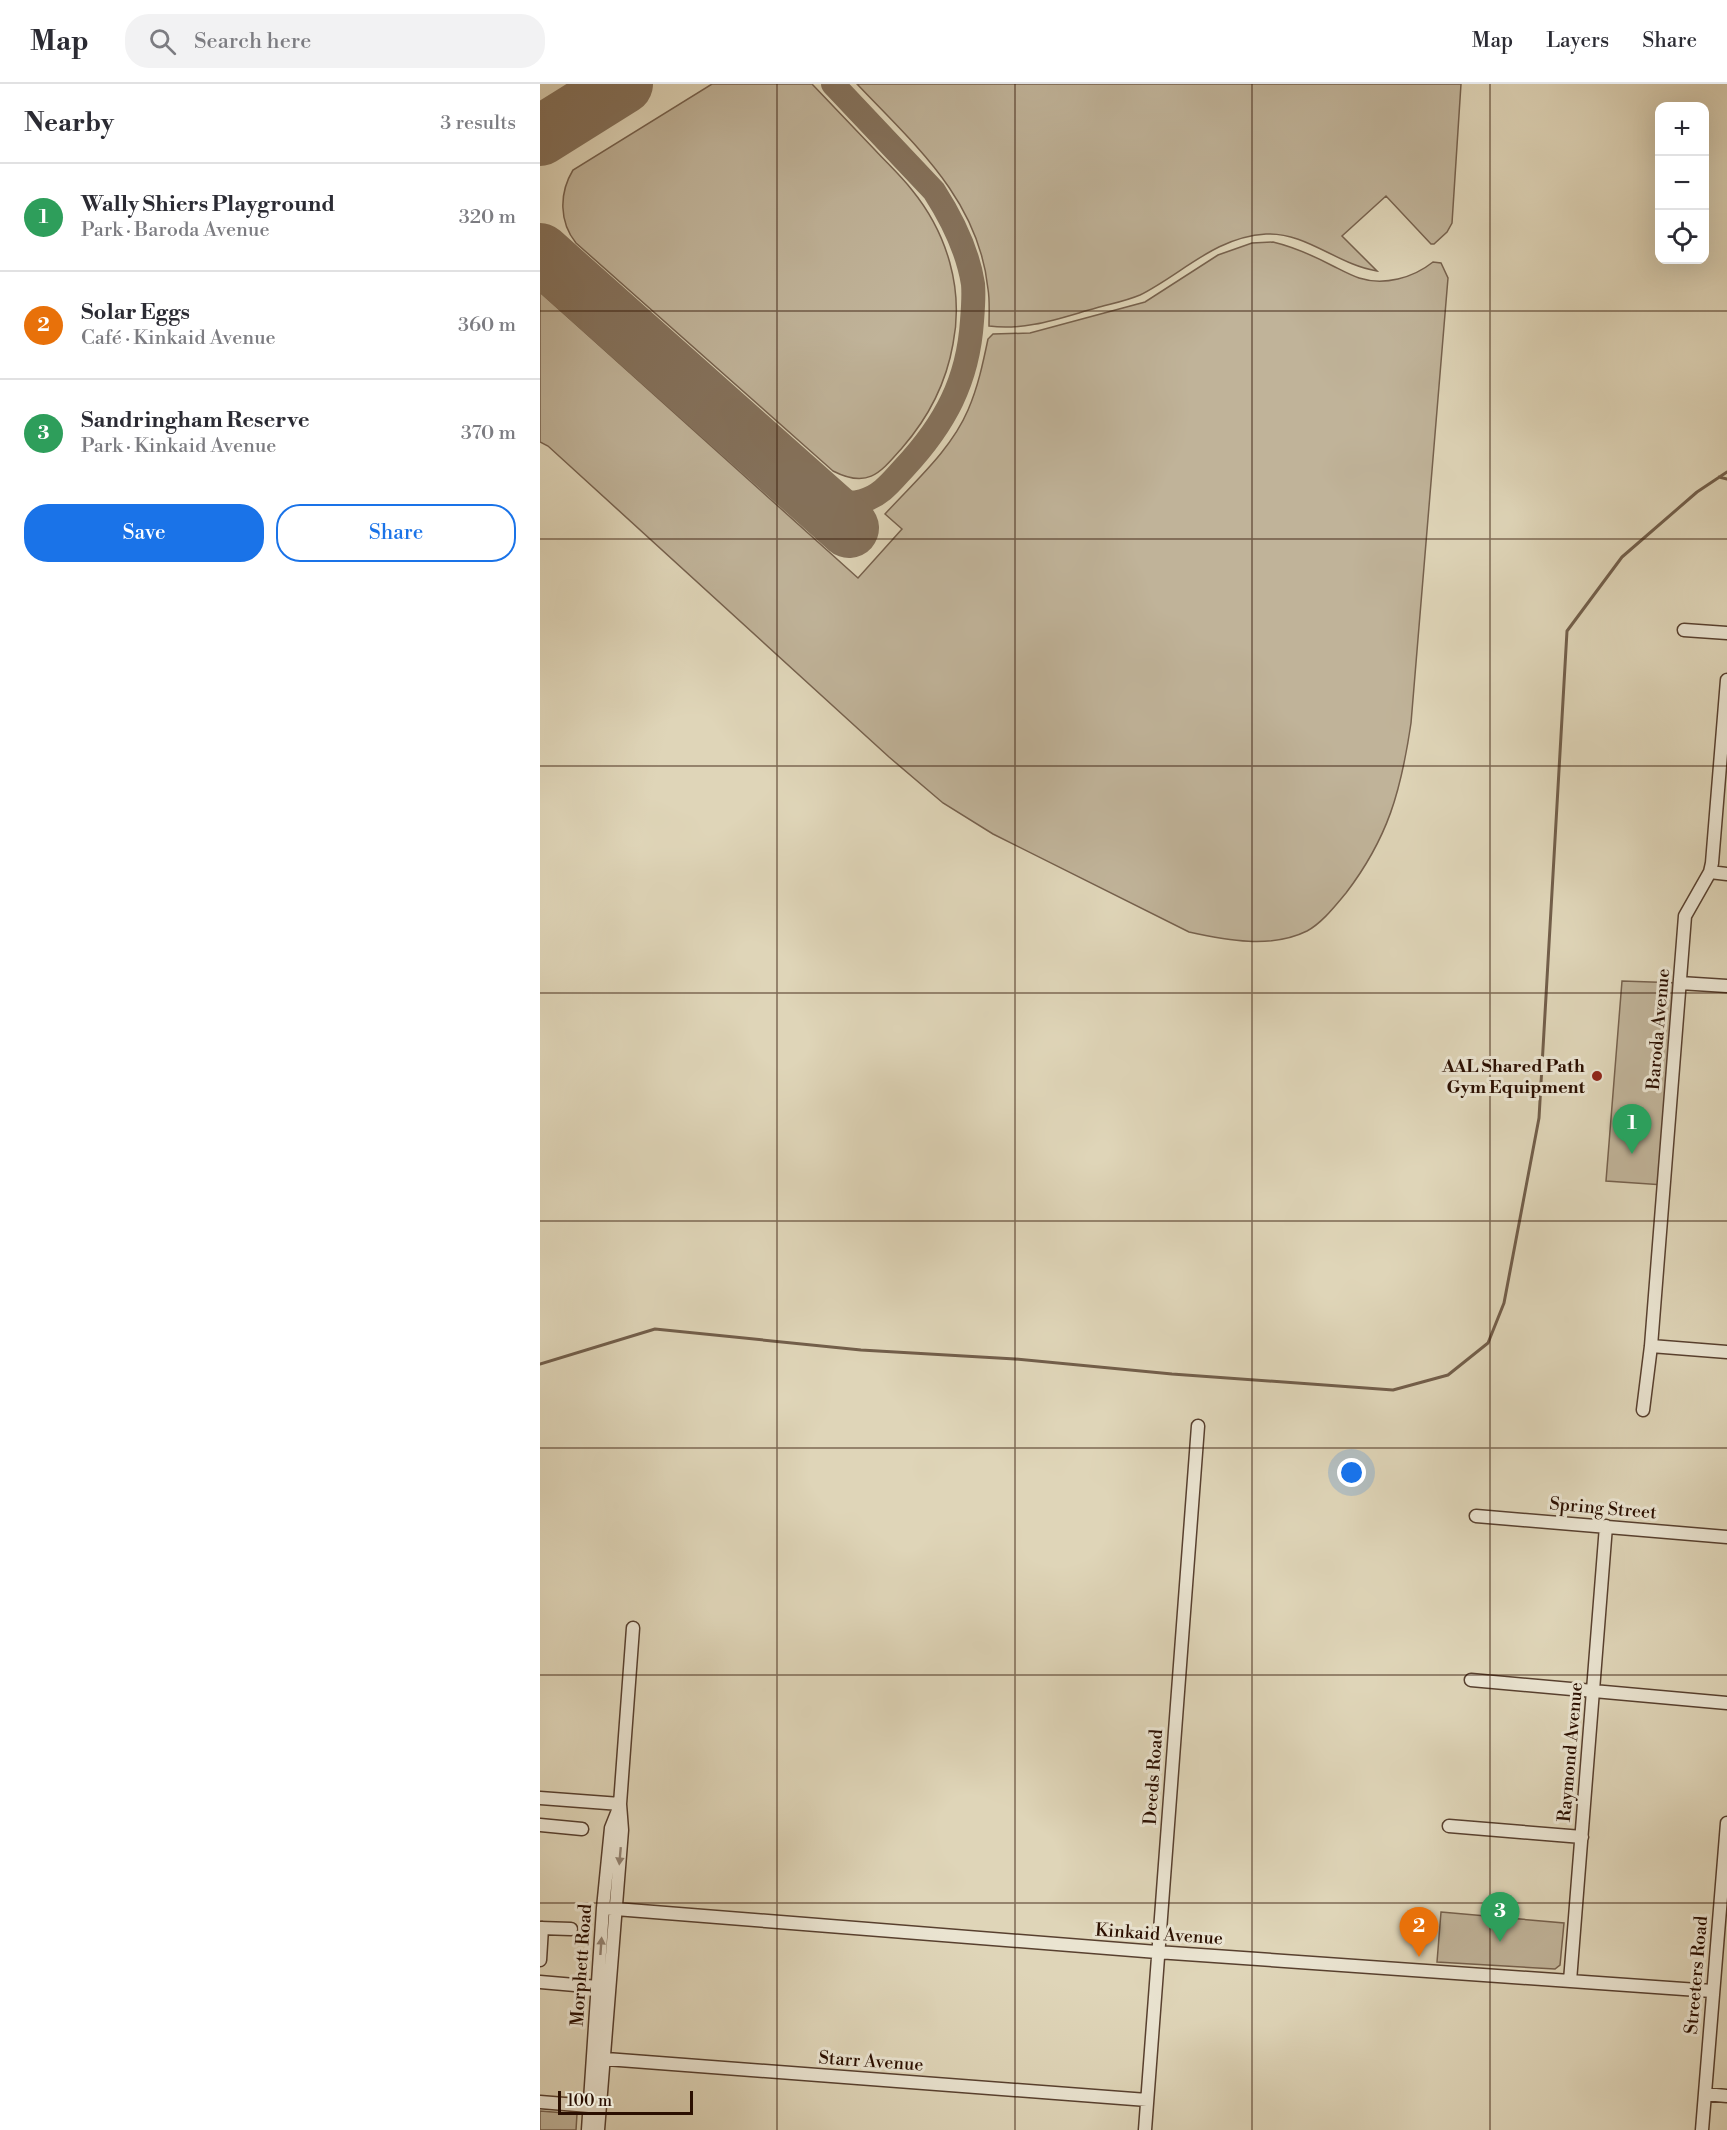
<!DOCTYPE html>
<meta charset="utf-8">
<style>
:root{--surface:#fff;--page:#f2f2f3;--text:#2b2b33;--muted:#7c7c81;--line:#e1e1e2;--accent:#1a73e8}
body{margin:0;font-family:"Libre Bodoni",serif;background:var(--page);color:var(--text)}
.controls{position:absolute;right:18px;top:18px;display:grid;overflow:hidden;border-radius:12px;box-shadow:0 6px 24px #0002}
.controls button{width:54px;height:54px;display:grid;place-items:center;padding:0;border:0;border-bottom:2px solid var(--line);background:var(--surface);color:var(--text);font:30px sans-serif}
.scale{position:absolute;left:18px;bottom:15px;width:135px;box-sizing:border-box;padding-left:6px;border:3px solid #2b0f01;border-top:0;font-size:16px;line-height:21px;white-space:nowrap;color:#2b0f01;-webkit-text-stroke:4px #eae4d1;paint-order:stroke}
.you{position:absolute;left:812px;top:1389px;width:21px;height:21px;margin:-15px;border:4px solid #fff;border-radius:50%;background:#1a73e8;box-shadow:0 0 0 9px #1a73e833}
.badge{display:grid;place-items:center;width:39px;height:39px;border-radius:50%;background:var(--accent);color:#fff;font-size:20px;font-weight:700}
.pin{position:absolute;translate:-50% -50px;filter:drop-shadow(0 2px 3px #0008)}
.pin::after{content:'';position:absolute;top:32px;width:21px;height:18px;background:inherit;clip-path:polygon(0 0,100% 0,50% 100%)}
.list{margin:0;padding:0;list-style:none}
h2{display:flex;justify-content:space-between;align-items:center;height:78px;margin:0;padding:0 24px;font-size:26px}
h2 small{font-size:20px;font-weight:400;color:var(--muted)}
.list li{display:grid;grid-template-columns:39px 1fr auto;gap:18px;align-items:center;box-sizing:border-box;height:108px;padding:0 24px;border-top:2px solid var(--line)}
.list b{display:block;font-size:22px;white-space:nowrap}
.list p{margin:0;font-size:20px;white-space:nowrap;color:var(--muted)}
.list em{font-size:20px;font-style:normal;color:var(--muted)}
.actions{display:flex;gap:12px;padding:18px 24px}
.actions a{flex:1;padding:14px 0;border:2px solid var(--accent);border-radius:24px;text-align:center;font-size:21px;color:var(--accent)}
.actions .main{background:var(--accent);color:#fff}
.icon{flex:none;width:33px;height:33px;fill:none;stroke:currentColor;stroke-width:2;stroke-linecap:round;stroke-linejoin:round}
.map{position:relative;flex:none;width:1187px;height:2046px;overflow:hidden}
header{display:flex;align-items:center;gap:36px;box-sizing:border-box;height:84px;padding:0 30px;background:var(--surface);border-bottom:2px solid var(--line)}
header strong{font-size:28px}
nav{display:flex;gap:33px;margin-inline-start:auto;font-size:21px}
.search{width:420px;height:54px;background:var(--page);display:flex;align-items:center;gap:15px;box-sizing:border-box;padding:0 21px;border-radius:24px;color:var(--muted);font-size:22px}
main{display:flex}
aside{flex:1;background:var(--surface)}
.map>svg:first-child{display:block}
.green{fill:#c0b399;stroke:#76614d;stroke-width:1.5}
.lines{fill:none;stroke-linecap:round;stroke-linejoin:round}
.stream{stroke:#725e4a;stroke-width:3}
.taxiway{stroke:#85725c;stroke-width:24}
.runway{stroke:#85725c;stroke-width:60}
.minor-casing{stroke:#58402f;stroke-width:15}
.minor{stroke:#eae4d1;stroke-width:12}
.oneway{fill:#948473}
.grid{fill:none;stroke:#2b0f01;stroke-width:1.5;stroke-opacity:0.55}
.poi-dot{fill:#8f2418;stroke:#eae4d1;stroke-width:2}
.labels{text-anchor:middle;stroke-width:6;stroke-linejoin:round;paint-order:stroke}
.street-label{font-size:18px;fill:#2b0f01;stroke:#eae4d1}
.poi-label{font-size:18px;font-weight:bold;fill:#2b0f01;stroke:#eae4d1;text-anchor:end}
</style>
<header>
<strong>Map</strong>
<div class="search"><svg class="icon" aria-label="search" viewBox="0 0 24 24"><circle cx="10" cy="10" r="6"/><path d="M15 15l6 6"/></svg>Search here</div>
<nav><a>Map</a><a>Layers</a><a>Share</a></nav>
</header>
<main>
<aside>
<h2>Nearby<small>3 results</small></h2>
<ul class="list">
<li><span class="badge" style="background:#2e9e5b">1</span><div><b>Wally Shiers Playground</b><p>Park · Baroda Avenue</p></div><em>320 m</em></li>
<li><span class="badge" style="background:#e8710a">2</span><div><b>Solar Eggs</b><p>Café · Kinkaid Avenue</p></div><em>360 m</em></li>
<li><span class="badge" style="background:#2e9e5b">3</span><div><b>Sandringham Reserve</b><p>Park · Kinkaid Avenue</p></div><em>370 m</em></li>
</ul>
<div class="actions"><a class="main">Save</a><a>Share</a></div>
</aside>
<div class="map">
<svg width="1187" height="2046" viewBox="0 0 1187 2046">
<rect width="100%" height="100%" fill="#dfd5b8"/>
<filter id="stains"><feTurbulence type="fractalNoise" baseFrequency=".00333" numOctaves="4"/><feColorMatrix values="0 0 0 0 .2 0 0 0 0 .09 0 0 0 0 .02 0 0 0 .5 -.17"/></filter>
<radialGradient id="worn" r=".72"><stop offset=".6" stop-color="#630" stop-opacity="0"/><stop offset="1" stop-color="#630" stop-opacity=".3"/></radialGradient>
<path class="green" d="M172,0h100c21,22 42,44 63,66 12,13 26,26 37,40 35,43 52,99 41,154 -7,40 -24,73 -51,104 -22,25 -34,41 -69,23l-257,-228c-17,-21 -17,-50 -3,-73z
M317,0h604l-9,139 -5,9 -13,12h-3l-45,-48 -44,40 35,35c-39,-6 -71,-39 -111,-37 -51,3 -84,40 -126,61 -14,6 -30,9 -44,13 -36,10 -70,23 -107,18 0,-13 1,-25 -1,-37 -9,-89 -73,-144 -131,-205z
M733,158c21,5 41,14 60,24 8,4 17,9 26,12 25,8 54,0 74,-16l8,1 7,15 -37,445c-10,68 -23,115 -65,170 -11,13 -24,30 -39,38 -36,18 -81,9 -118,1l-196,-98 -50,-31 -54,-46 -341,-311 -8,-4v-150l318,286 44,-49 -17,-15c29,-32 66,-64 83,-104 10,-23 15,-47 20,-71l5,-5 37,-1 115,-31 73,-47 34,-12z
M1082,897l58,2 -16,202 -58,-4z
M901,1828l123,11 -4,42 -5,4 -118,-7z
M0,2027l37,3 -1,16h-36z"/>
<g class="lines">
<path class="stream" d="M1179,393l8,2
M0,1280l115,-35 206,21 154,9 157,15 221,16 55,-15 40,-32 16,-40 35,-185 28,-487 55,-74 75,-65 30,-20"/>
<path class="taxiway" d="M269,408c16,7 35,14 53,9 19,-5 30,-20 42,-33 41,-44 64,-87 68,-147 1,-12 2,-25 1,-37 -5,-32 -21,-65 -39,-93l-101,-107"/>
<path class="runway" d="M0,52l83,-52
M0,169l309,275"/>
<g class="minor-casing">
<path id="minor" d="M1144,546l43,3
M1170,788l17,2
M1140,899l47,3
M1111,1262l76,6
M1103,1326l8,-64 34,-430 25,-44 2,-9 15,-183
M936,1432l251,21
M931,1596l256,23
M0,1714l80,6
M0,1741l42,4
M909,1742l133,11
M63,1824l554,44 555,39
M0,1844l31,1
M0,1876l2,-32
M1030,1897l36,-455
M0,1898l58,5
M53,1974l554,42
M1165,2010l22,2
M0,2018l49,4
M48,2046l15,-222 8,-80 8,-20
M58,2046l24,-300 -2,-26 13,-176
M605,2046l53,-704
M1162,2046l25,-307"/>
</g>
<use href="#minor" class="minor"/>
</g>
<defs><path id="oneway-solid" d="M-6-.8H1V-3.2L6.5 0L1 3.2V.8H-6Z" transform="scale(1.5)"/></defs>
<g class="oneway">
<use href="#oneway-solid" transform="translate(80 1772) rotate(95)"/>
<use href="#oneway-solid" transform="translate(61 1862) rotate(-86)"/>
</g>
<path class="grid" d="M237,0v2046M475,0v2046M712,0v2046M950,0v2046M0,227h1187M0,455h1187M0,682h1187M0,909h1187M0,1137h1187M0,1364h1187M0,1591h1187M0,1819h1187"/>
<circle class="poi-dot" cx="1057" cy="992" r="6"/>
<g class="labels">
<g class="street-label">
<text transform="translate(1118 945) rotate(-85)" y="6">Baroda Avenue</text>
<text transform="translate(1063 1424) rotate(5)" y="6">Spring Street</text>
<text transform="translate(1030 1668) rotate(-85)" y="6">Raymond Avenue</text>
<text transform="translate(613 1693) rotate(-86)" y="6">Deeds Road</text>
<text transform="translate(619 1850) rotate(4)" y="6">Kinkaid Avenue</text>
<text transform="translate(41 1881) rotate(-86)" y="6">Morphett Road</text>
<text transform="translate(1156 1891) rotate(-85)" y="6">Streeters Road</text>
<text transform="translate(331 1977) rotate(4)" y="6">Starr Avenue</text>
</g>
<g class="poi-label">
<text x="1045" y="988">AAL Shared Path<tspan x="1045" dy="21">Gym Equipment</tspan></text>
</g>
</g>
<rect width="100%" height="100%" filter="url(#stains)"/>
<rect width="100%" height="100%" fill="url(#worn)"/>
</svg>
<div class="controls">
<button>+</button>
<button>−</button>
<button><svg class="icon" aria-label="locate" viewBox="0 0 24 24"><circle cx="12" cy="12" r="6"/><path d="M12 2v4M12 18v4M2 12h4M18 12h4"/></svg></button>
</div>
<div class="scale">100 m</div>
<div class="you"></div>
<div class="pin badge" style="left:1092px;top:1070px;background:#2e9e5b">1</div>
<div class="pin badge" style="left:879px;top:1873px;background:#e8710a">2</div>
<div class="pin badge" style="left:960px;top:1858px;background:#2e9e5b">3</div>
</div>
</main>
